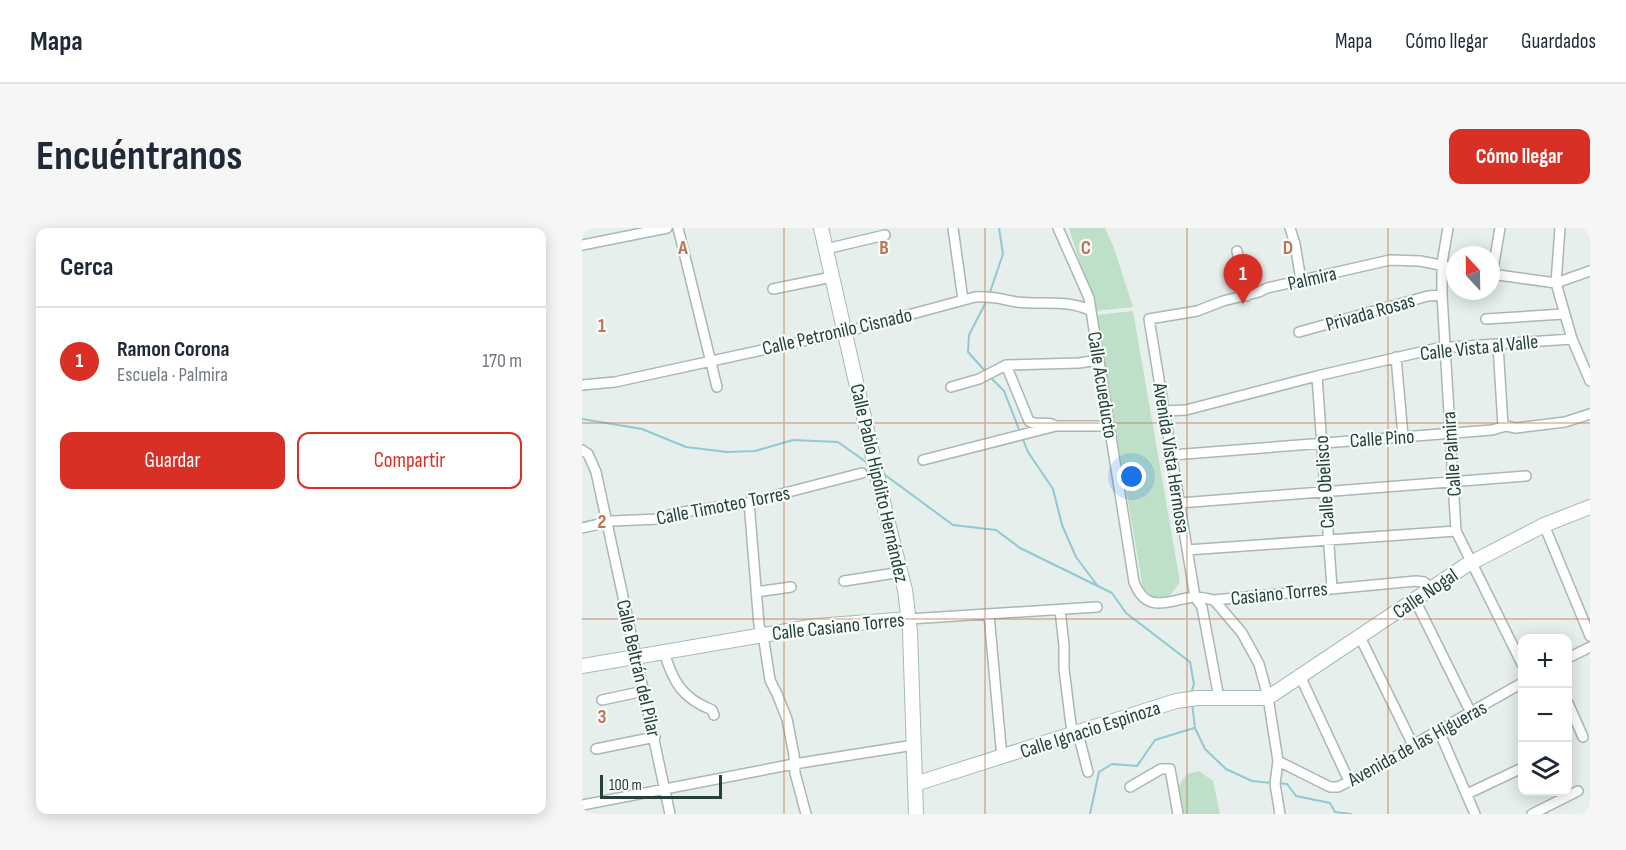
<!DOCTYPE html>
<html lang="es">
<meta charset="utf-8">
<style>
:root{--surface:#fff;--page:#f6f6f7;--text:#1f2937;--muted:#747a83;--line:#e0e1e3;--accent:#d93025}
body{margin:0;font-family:"Sofia Sans Condensed",sans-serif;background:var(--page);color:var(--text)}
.controls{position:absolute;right:18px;bottom:18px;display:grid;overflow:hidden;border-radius:12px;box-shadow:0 3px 15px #0003}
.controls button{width:54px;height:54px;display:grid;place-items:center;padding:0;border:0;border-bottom:2px solid var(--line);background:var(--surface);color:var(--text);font:30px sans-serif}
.compass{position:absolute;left:864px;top:18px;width:54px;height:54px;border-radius:50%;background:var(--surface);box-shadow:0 3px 15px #0003;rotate:338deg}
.scale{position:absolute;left:18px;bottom:15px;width:122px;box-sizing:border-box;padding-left:6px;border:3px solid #24423a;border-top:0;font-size:16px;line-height:21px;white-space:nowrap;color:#24423a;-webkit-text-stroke:4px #f7fbf9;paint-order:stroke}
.you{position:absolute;left:550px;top:249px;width:21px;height:21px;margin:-15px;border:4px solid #fff;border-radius:50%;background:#1a73e8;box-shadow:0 0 0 9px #1a73e833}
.badge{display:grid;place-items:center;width:39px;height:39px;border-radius:50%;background:var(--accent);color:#fff;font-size:20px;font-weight:700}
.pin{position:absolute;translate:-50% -50px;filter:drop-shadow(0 2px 3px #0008)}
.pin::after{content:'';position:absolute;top:32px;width:21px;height:18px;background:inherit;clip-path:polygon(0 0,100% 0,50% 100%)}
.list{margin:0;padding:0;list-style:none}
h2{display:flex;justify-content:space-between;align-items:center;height:78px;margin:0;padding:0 24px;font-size:26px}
h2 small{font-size:20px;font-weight:400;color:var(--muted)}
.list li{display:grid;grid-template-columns:39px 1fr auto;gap:18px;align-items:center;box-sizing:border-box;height:108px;padding:0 24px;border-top:2px solid var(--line)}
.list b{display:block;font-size:22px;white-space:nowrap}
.list p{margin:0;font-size:20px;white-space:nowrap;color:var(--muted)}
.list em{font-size:20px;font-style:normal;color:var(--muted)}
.actions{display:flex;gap:12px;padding:18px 24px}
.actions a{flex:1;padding:14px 0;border:2px solid var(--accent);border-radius:12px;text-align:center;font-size:21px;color:var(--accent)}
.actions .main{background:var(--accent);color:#fff}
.icon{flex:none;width:33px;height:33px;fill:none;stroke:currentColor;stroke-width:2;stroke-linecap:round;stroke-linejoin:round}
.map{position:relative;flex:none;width:1008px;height:586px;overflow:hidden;border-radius:12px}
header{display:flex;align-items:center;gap:36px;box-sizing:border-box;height:84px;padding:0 30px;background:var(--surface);border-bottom:2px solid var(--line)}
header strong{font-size:28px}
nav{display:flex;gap:33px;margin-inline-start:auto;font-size:21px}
.intro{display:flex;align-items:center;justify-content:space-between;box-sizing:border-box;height:144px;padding:0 36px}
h1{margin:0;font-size:42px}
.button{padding:15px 27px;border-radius:12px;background:var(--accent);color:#fff;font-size:21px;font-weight:700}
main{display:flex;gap:36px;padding:0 36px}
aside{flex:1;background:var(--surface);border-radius:12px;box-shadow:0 3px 15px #0003}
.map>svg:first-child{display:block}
.green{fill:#bfe0c8}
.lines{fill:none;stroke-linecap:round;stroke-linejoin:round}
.stream{stroke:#8ec9d4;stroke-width:2}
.street-casing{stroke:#a8b8b2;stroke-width:12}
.secondary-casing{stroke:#a4bbb3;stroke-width:16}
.street{stroke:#fff;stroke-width:9}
.secondary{stroke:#fff;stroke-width:14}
.grid{fill:none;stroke:#c07456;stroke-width:1.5;stroke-opacity:0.55}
.labels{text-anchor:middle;stroke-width:4.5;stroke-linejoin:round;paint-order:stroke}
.street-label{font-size:20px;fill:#24423a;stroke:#f7fbf9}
.grid-label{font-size:20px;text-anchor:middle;font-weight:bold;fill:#c07456;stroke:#f7fbf9;stroke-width:4.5;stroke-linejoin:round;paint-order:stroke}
</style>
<header>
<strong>Mapa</strong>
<nav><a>Mapa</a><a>Cómo llegar</a><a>Guardados</a></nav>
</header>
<div class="intro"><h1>Encuéntranos</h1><a class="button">Cómo llegar</a></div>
<main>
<aside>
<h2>Cerca<small></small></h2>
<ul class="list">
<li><span class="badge">1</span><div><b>Ramon Corona</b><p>Escuela · Palmira</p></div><em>170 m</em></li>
</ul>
<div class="actions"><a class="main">Guardar</a><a>Compartir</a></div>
</aside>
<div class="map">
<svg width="1008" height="586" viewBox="0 0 1008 586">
<rect width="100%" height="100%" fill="#e6efeb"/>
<path class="green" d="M487,0h36l9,20 19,59 -38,4z
M551,83l47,271 -11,15 -13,2 -13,-11 -47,-273z
M617,543l14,10 7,33h-38l-5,-26 10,-14z"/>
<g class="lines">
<path class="stream" d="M407,67l14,-41 -4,-26
M404,144l-18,-20 1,-17 18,-35
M408,149l14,14 16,41
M0,191l60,10 44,18 41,5 28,-1 38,-11 45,2 31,22
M440,209l6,15 25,37 9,36 14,32 21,28
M299,244l72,53 43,5 24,18 92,45 14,20 64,49 4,22 -3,10
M610,475l3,25 10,21 21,20 26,12 20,2
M696,555l9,1 9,12 34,7 5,9 16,2
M508,586l9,-42 13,-8 25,2 18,-26 39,-12"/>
<g class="street-casing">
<path id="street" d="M96,0l39,159
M371,0l10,72
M476,0l31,70 45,284c13,34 36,17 61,15 6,0 13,2 19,3l202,-19 8,1 8,7
M708,0l5,16 6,36
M866,0l-6,35v32l14,236 66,133
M978,0l-4,55 16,56 18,42
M0,17l85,-17
M244,21l59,-14
M655,23l10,45
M909,46l65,9 34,-12
M910,47l8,-47
M191,61l59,-12
M904,91l77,-5
M717,104l129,-36 14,-1
M916,117l5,81
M814,129l7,79
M424,137l23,56c7,5 17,0 25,4
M735,148l15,212
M0,157l33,-3 230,-50 130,-35c18,-1 25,2 42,5 24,3 52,-3 74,9
M369,159l28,-8 27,-14 73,-2 20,-3
M582,183l22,-1 131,-34 121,-28 134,-9
M0,222l6,4 8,18 74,342
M590,227l320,-25 14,-4 10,2 49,-6 25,-8
M341,232l133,-34h53
M167,274l10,123 5,16 6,39 7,14 10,25 7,36 1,18 11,41
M598,275l346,-27
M962,297l46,111
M0,300l30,-7 47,-2 16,-6 67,-9 120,-31
M605,322l269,-19
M262,353l58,-9
M174,364l35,-5
M632,372l28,33 17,31 9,33 10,64 -3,23 5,30
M833,372l56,113
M478,382l4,35v24l7,56 9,16 8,31
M407,387l13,143
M327,391l188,-12
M778,409l53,108
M82,424c9,30 18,46 48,58l2,5
M986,430l22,-11
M719,450l48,103
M637,470l-17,-91 -7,-10 -46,-278 48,-8 26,-10 36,-9 8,-4 123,-28 30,1 35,7
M20,472l42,-9
M986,475l15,34
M857,503l36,83
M14,521l59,-12
M696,533l52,26h8l50,-25 25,-17 109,-62
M548,559l31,-18h9l8,45
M885,566l55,-26
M0,577l212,-41 120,-19
M950,586l46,-23"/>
</g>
<g class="secondary-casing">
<path id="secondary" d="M239,0l67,295 17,67 5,41 6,183
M0,438l234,-40 93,-7
M333,556l261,-83 22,-3h65l9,-3 193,-129 79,-41 46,-18"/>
</g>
<use href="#street" class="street"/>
<use href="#secondary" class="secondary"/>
</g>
<path class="grid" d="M202,0v586M403,0v586M605,0v586M806,0v586M0,195h1008M0,391h1008"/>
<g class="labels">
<g class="street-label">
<text transform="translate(730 50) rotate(-13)" y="7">Palmira</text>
<text transform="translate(788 84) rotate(-16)" y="7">Privada Rosas</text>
<text transform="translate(255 103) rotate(-13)" y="7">Calle Petronilo Cisnado</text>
<text transform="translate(897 119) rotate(-6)" y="7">Calle Vista al Valle</text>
<text transform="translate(521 157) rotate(81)" y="7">Calle Acueducto</text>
<text transform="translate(800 210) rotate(-4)" y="7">Calle Pino</text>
<text transform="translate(869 226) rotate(-94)" y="7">Calle Palmira</text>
<text transform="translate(590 230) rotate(81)" y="7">Avenida Vista Hermosa</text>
<text transform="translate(742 254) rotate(-94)" y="7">Calle Obelisco</text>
<text transform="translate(298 255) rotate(77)" y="7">Calle Pablo Hipólito Hernández</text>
<text transform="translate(141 277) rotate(-11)" y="7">Calle Timoteo Torres</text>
<text transform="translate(697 365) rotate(-6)" y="7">Casiano Torres</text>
<text transform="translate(843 365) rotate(-34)" y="7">Calle Nogal</text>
<text transform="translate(256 398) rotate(-6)" y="7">Calle Casiano Torres</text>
<text transform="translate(57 440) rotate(77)" y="7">Calle Beltrán del Pilar</text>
<text transform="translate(508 501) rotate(-18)" y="7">Calle Ignacio Espinoza</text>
<text transform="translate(835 515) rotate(-29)" y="7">Avenida de las Higueras</text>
</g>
</g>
<g class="grid-label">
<text x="101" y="26">A</text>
<text x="302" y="26">B</text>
<text x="504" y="26">C</text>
<text x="706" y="26">D</text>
<text x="20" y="104">1</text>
<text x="20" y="300">2</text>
<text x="20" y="495">3</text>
</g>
</svg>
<div class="controls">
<button>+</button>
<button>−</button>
<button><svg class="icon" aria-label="layers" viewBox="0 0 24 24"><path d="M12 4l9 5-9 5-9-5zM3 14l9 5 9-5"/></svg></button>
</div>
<svg class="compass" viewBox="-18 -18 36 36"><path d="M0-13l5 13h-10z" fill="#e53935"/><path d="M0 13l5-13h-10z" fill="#747a83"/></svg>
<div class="scale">100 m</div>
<div class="you"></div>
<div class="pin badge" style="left:661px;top:76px">1</div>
</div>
</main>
